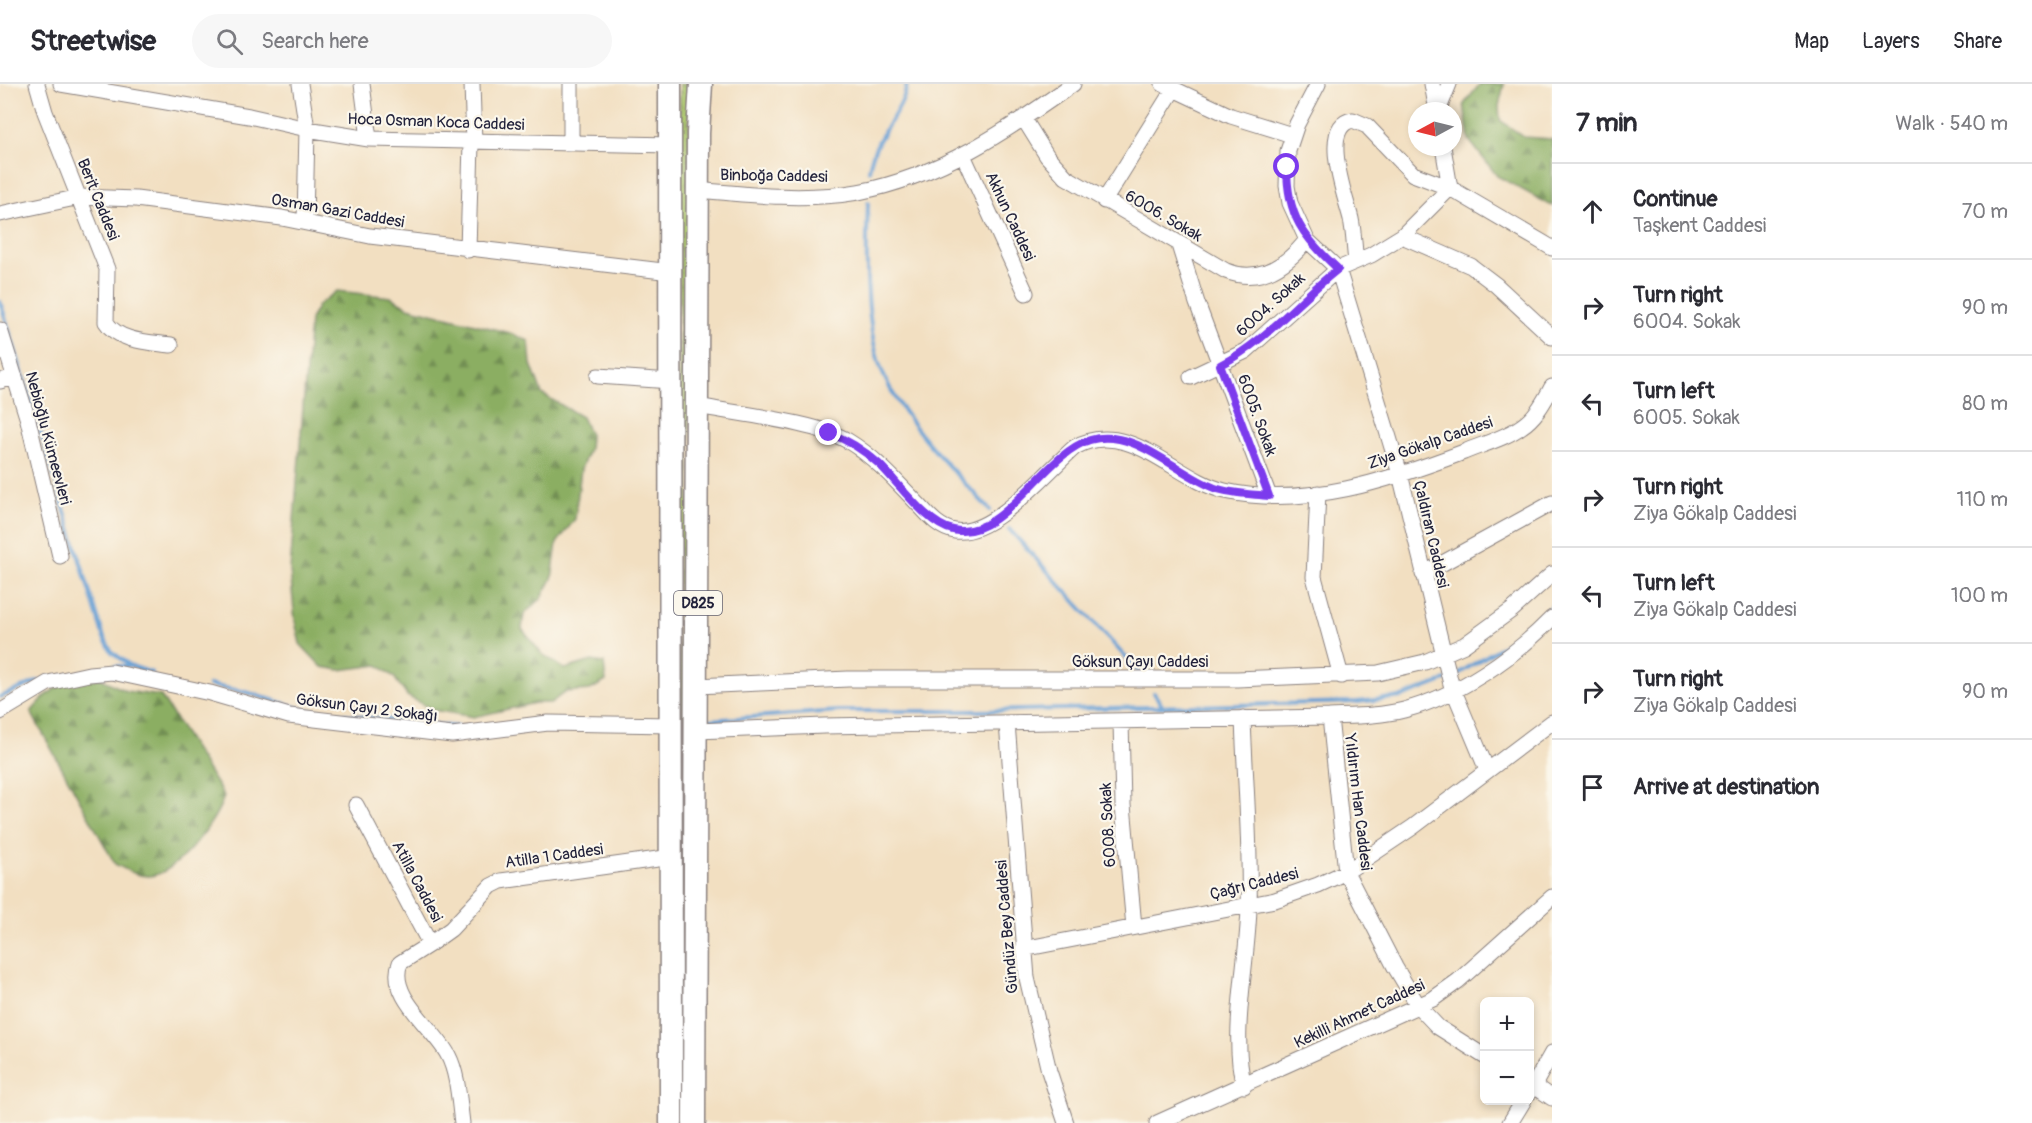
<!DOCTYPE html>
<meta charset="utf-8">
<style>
:root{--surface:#fff;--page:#f7f7f7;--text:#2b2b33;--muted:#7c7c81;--line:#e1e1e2}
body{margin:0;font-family:Pangolin,sans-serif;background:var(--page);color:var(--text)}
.controls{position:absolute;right:18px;bottom:18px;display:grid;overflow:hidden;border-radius:9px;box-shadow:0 3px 9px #0003}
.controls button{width:54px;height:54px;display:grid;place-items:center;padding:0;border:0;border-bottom:2px solid var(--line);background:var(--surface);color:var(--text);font:30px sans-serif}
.compass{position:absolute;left:1408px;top:18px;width:54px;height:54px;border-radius:50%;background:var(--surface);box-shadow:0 3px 9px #0003;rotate:263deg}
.stop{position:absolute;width:18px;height:18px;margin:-14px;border:4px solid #7c3aed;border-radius:50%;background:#fff}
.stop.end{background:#7c3aed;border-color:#fff;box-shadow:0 2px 6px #0008}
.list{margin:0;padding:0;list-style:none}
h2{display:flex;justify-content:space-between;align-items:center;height:78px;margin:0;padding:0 24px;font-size:26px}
h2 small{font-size:20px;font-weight:400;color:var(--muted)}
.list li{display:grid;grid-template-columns:39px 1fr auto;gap:18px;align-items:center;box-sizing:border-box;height:96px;padding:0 24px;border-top:2px solid var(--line)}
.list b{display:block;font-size:22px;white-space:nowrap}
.list p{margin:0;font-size:20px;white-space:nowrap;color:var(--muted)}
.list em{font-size:20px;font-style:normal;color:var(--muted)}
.icon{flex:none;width:33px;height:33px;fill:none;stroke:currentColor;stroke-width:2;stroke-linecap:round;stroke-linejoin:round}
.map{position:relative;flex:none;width:1552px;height:1039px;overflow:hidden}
header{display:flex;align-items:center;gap:36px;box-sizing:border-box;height:84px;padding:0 30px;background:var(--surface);border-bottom:2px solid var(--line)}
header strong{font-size:28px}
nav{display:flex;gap:33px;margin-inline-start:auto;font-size:21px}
.search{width:420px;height:54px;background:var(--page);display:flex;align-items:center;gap:15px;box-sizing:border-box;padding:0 21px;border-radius:33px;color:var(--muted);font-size:22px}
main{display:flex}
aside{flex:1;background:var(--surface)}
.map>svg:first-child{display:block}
.grass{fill:url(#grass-dots);stroke:#687656;stroke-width:1.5}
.forest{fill:url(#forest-firs);stroke:#56684e;stroke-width:1.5}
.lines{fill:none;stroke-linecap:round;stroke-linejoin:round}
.stream{stroke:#659fd4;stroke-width:4}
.minor-casing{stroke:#8a807e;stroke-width:17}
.highway-casing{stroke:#8a807e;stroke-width:25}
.minor{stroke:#fff;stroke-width:15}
.highway{stroke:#fff;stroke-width:22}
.route{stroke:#7c3aed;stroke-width:8}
.labels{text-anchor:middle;stroke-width:4.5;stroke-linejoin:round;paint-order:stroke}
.shield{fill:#fbf7ec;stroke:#636270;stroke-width:1.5}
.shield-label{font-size:15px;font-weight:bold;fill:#22223b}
.street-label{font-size:16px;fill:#22223b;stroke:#fbf7ec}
</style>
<header>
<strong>Streetwise</strong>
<div class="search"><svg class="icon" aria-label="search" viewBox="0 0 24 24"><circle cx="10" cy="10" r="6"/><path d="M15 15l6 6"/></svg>Search here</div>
<nav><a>Map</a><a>Layers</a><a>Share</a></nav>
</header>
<main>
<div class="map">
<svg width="1552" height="1039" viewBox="0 0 1552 1039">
<defs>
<pattern id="grass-dots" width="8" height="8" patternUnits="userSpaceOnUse" patternTransform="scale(1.5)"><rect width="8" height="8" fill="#afca70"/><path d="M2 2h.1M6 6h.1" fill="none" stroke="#96ad62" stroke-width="1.8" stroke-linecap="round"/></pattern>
<pattern id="forest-firs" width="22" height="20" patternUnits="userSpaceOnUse" patternTransform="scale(1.5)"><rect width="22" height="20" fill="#8bae62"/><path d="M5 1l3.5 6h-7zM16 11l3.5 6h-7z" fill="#718d52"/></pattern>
</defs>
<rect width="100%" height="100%" fill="#fbf7ec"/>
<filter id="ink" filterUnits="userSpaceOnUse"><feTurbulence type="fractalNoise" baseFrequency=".0167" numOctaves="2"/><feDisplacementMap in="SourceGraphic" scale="12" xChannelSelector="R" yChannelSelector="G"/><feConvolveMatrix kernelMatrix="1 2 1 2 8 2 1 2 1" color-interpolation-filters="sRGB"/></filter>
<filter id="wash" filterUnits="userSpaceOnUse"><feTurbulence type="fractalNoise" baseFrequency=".008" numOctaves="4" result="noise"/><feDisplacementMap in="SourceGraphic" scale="24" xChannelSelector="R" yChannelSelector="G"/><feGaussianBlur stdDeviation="1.35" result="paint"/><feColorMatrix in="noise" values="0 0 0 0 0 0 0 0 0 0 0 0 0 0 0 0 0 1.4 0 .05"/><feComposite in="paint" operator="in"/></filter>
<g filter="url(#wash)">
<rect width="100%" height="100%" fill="#f2dfc1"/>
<path class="grass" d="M680,0h9l-1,1039h-10z"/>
<path class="forest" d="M1480,0h24l-5,22 1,14 24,17 28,2v67l-55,-30 -28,-36 -5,-36z
M337,207l54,6 17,10 102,26 19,8 2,23 11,30 40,23 8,18 -1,14 -8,20 -6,50 -18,24 -5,36 -11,20 -17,15 -2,15 19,24 24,16 27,-8 12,2 2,18 -16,9 -25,2 -14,11h-16l-61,14 -41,-7 -26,-14 -13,-19 -16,-12 -38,5 -18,-3 -22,-23 -5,-23 -5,-51 20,-250 8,-15z
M100,594l26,13 35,5 63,100c-7,25 -46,77 -74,80 -12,1 -25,-7 -35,-12l-84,-152c25,-30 32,-29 69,-34z"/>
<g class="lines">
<path class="stream" d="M869,87c5,-38 34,-56 38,-87
M868,119c-2,48 -4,129 16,173 23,51 69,94 106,134
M0,217l104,337 8,14 19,14
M1009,445l130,143
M115,582h16l21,7
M1453,593l72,-45 27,-26
M209,601l37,7 59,18 153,17
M1154,609l9,14
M0,613l38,-16
M709,636l130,-9h142l376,-9 45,-5 44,-17"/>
</g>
</g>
<g filter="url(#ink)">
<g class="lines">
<g class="minor-casing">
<path id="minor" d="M37,0l8,28 62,157 -1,53c12,20 44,20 65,23
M61,0l188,32 58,13 62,10 302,6
M300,0l7,45 -2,93
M362,0l7,55
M472,0l2,59
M1163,0l68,32 61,19
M1318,0l-21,40 -9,27 -1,35 3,17 17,37 31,29 62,205 51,210 36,86
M1432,0l5,27
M1438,27l11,-27
M1024,35l23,37 19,21 160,94c33,13 60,-5 81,-31
M571,58v-58
M1443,63l7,41
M963,71l63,138
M698,106c52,5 108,11 160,2 81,-15 149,-61 215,-108
M1104,117l69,-111
M0,130l80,-17 56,2 146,19 88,18 301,36
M1402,152l69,30 25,19 56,52
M1179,161l18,58 72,193
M468,166l3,-107
M1356,177c-2,-14 -2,-28 -5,-42 -4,-18 -33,-94 2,-99l14,6 46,48 37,14 102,60
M0,246l28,90 32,136
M598,292l73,5
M1191,293l55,-26 92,-82 33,-14 31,-19 48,-48
M0,297l15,-4
M698,322c39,8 118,16 150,35 28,17 49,41 71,64 10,11 21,24 36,26 38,6 93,-61 120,-84 54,-30 101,33 150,44 80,18 165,-11 239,-39 19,-8 42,-14 58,-26 14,-9 22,-25 30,-39
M1318,409l-4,84 27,99
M1423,490l129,-71
M697,602l151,-7h389l141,-6 47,-11 39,-17 48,-35 40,-36
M0,628l48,-29 41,-9 23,-2 98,21 79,23 163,19 96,-12 124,2
M1330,633l16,155 49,95 24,40 19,20 46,29
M1243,634c2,63 8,126 6,189 -1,54 -19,128 -5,179
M1121,637l2,84 11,122
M1007,639l20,255 22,93 17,52
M697,647l127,-5 506,-9c25,-1 50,-1 74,-7 54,-14 110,-53 148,-92
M356,721l74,139 -30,19c-13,33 35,66 48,92 10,19 11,46 14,68
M430,860l21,-15 40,-43 10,-5 171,-24
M1023,865l252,-49 43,-15 28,-13 67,-45 139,-105
M1530,999l22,15
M1530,1008l22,-39
M1157,1039l276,-124 25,-18 94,-84
M1510,1039l14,-23"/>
</g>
<g class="highway-casing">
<path id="highway" d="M670,0l1,1039
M694,1039l4,-990 3,-49"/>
</g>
<use href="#minor" class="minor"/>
<use href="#highway" class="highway"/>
</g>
</g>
<g class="lines" filter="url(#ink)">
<path class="route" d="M829,349c19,7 35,17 50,31 20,19 47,60 74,66 51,12 91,-77 137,-90 45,-13 86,34 125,48 17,6 36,6 54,8l-49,-131c46,-23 78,-65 118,-96 -35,-32 -51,-53 -51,-102"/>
</g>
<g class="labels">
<rect class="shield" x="674" y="507" width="48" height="24" rx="4.5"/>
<g class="shield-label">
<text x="698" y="524">D825</text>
</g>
<g class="street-label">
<text transform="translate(436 37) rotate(2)" y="6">Hoca Osman Koca Caddesi</text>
<text transform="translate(774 91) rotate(1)" y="6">Binboğa Caddesi</text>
<text transform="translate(99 115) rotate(68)" y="6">Berit Caddesi</text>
<text transform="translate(338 126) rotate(10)" y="6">Osman Gazi Caddesi</text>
<text transform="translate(1164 131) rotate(30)" y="6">6006. Sokak</text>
<text transform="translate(1011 132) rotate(65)" y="6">Akhun Caddesi</text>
<text transform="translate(1270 220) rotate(-42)" y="6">6004. Sokak</text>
<text transform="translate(1258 331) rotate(70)" y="6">6005. Sokak</text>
<text transform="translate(49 354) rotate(75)" y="6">Nebioğlu Kümeevleri</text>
<text transform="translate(1430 358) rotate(-19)" y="6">Ziya Gökalp Caddesi</text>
<text transform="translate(1432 450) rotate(77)" y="6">Çaldıran Caddesi</text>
<text x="1140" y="583">Göksun Çayı Caddesi</text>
<text transform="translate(367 623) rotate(7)" y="6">Göksun Çayı 2 Sokağı</text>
<text transform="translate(1359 718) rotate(83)" y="6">Yıldırım Han Caddesi</text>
<text transform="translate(1107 741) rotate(-93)" y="6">6008. Sokak</text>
<text transform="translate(554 771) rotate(-8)" y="6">Atilla 1 Caddesi</text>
<text transform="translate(418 797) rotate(62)" y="6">Atilla Caddesi</text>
<text transform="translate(1254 799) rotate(-14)" y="6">Çağrı Caddesi</text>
<text transform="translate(1006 843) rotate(-95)" y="6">Gündüz Bey Caddesi</text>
<text transform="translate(1359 929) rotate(-25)" y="6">Kekilli Ahmet Caddesi</text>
</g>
</g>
</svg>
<div class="controls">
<button>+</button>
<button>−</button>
</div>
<svg class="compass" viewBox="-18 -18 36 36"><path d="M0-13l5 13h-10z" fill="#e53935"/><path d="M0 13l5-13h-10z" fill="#7c7c81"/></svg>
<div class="stop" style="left:1287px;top:83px"></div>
<div class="stop end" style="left:829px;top:349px"></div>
</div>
<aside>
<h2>7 min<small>Walk · 540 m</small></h2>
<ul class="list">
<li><svg class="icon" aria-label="ahead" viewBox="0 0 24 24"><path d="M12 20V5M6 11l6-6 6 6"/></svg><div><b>Continue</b><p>Taşkent Caddesi</p></div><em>70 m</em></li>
<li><svg class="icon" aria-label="right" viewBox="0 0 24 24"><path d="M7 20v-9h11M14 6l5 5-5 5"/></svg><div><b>Turn right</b><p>6004. Sokak</p></div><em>90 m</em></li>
<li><svg class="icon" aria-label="left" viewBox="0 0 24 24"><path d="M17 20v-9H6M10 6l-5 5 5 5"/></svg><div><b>Turn left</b><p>6005. Sokak</p></div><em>80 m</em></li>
<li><svg class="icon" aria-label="right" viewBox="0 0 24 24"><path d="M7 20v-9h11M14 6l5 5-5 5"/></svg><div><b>Turn right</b><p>Ziya Gökalp Caddesi</p></div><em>110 m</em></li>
<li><svg class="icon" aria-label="left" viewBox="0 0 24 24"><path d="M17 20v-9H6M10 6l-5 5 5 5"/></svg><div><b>Turn left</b><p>Ziya Gökalp Caddesi</p></div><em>100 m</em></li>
<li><svg class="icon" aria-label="right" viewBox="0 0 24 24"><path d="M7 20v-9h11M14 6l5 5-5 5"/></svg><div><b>Turn right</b><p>Ziya Gökalp Caddesi</p></div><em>90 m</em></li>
<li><svg class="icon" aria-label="arrive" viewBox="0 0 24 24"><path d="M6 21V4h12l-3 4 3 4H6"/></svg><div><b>Arrive at destination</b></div></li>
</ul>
</aside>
</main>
